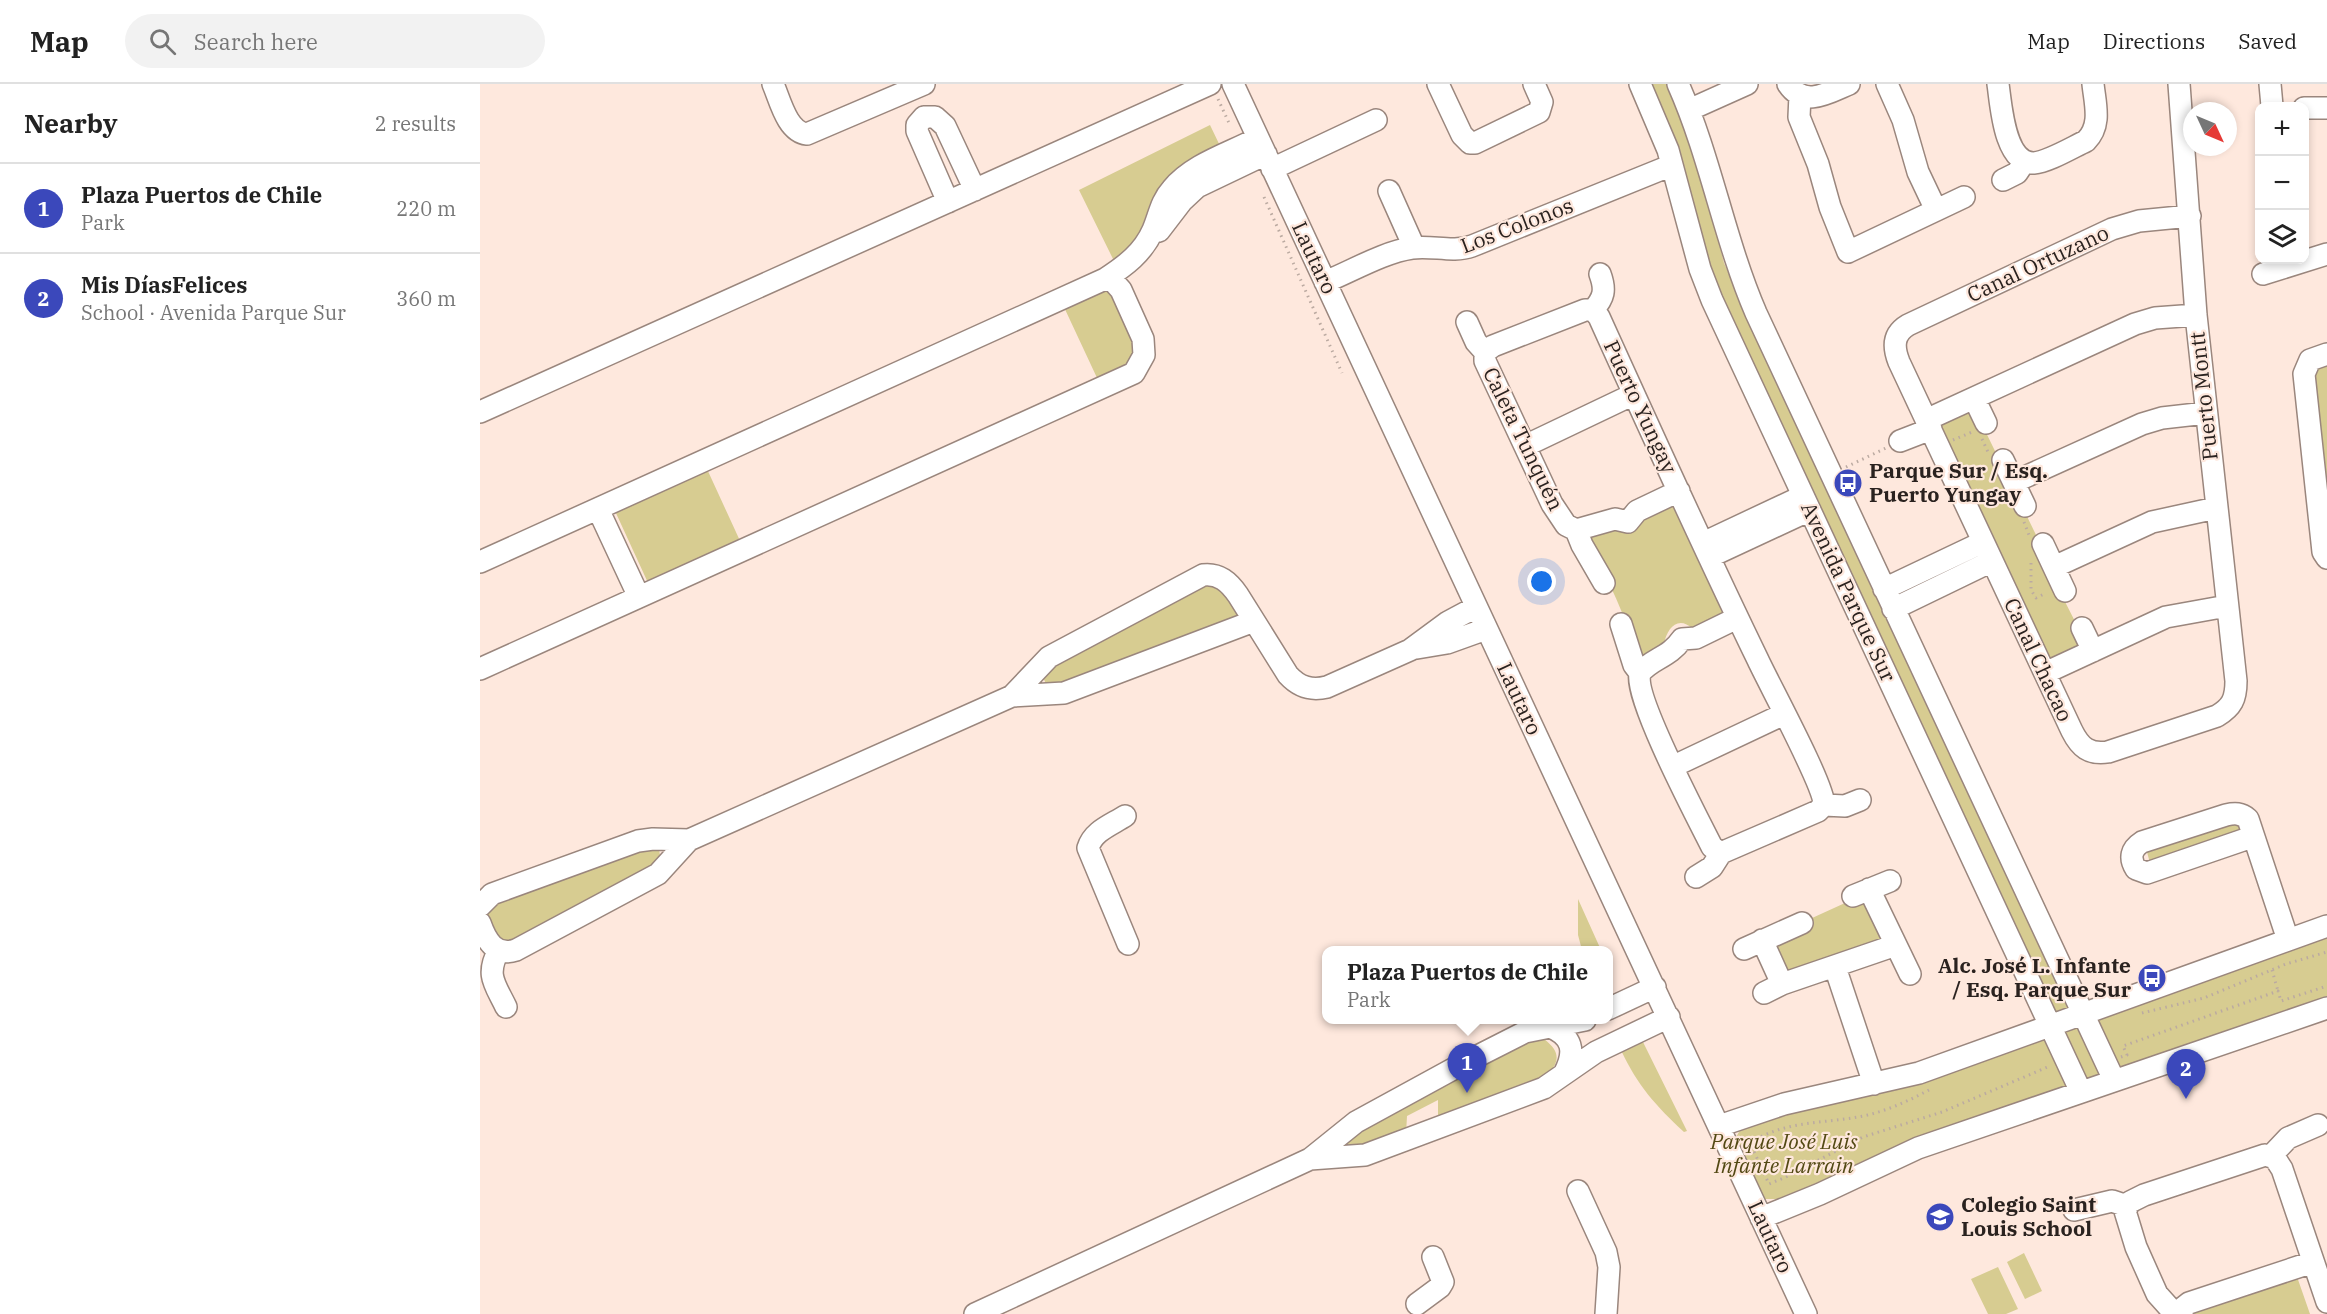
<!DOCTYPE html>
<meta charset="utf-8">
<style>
:root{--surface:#fff;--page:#f2f2f2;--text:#222;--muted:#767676;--line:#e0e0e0;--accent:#3b48bb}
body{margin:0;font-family:"IBM Plex Serif",serif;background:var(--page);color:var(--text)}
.controls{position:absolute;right:18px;top:18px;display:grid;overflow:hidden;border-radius:12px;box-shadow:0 3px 9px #0003}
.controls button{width:54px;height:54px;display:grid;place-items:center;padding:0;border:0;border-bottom:2px solid var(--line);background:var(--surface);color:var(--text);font:30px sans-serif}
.compass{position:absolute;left:1703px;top:18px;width:54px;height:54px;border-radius:50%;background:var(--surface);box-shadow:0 3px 9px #0003;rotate:134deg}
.you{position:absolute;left:1062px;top:498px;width:21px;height:21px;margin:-15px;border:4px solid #fff;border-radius:50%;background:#1a73e8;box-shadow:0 0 0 9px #1a73e833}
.badge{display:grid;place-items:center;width:39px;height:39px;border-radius:50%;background:var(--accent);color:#fff;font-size:20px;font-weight:700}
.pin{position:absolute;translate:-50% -50px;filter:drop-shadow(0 2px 3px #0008)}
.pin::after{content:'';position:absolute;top:32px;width:21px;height:18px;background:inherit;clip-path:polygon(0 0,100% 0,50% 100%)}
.popup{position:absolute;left:842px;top:862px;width:291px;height:78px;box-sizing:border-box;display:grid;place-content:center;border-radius:12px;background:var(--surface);filter:drop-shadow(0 2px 4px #0005);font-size:20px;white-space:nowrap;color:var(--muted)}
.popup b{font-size:22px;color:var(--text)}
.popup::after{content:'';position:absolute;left:50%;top:100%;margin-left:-12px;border:12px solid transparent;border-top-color:var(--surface)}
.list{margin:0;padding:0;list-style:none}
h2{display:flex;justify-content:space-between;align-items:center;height:78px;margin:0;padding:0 24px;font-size:26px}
h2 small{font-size:20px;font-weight:400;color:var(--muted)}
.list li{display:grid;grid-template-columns:39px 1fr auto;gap:18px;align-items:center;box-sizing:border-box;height:90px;padding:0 24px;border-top:2px solid var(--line)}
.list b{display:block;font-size:22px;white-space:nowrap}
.list p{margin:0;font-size:20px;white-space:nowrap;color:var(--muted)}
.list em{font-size:20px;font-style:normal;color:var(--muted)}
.icon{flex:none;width:33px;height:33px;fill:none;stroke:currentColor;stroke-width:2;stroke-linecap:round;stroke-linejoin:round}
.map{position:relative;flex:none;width:1847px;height:1230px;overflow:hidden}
header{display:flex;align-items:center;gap:36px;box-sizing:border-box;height:84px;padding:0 30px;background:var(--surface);border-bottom:2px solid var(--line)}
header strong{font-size:28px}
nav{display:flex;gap:33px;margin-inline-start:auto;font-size:21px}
.search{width:420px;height:54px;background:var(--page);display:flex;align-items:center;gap:15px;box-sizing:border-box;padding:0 21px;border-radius:33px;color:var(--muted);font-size:22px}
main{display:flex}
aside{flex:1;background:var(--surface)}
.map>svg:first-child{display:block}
.green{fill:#d7cc91}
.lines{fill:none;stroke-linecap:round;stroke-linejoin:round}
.minor-casing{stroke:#9a867d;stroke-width:24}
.path{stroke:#bbaaa1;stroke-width:3;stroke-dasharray:1.5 4.5;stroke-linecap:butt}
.minor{stroke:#fff;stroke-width:21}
.labels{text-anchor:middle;stroke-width:4.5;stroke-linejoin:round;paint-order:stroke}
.street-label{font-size:21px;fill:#2a221f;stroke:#fee8dd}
.poi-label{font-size:21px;font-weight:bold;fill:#2a221f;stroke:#fee8dd;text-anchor:start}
.park-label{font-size:21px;font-style:italic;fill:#534914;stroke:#fee8dd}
</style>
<header>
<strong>Map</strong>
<div class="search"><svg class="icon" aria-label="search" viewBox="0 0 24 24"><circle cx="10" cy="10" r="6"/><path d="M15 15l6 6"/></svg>Search here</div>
<nav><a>Map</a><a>Directions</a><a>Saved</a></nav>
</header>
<main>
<aside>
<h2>Nearby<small>2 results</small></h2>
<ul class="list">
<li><span class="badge">1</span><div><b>Plaza Puertos de Chile</b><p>Park</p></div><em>220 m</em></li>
<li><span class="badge">2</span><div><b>Mis DíasFelices</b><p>School · Avenida Parque Sur</p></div><em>360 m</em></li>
</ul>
</aside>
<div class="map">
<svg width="1847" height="1230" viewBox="0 0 1847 1230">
<rect width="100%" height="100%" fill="#fee8dd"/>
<path class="green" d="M1169,0h19l34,91 22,88 27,61 320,681 -2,5 -9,5 -6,-4 -305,-648 -44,-105z
M730,41l12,25 -45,23 -27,31 -13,36 -22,23 -36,-73z
M623,206l9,4 22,48 -2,16 -8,10 -26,12 -35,-75z
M1847,275v188l-15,-181z
M1493,322l65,133 20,49 29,57 -38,17 -112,-240z
M227,385l34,74 -92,42 -34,-74z
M1189,422l9,1 46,100 -2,7 -29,15c-15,-14 -26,-1 -29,15l-26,15c-12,-42 -29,-80 -52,-118l5,-5z
M739,499l20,32 -2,6 -177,66 -14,-3 -4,-9 1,-3 151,-87z
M1758,733l5,19 -93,27 -5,-18z
M165,761l14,4 2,13 -146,81 -14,1 -16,-28 2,-11z
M1387,809l22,50 -107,38 -16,-42z
M1098,815l23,51h-19l-4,-15z
M1847,851v61l-405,141 -142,62h-15l-5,-3 -26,-55 6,-11z
M1064,955c20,15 14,26 -2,42l-104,41v-22l-31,16 -1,18 -62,15 -2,-5 4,-7 172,-97z
M1162,956l45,91 -3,1c-28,-26 -47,-47 -63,-82z
M1544,1169l18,38 -17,8 -18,-37z
M1518,1183l20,42 -12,5h-18l-17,-35z
M1815,1187l15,43h-124z"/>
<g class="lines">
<g class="minor-casing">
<path id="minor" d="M293,0c7,16 14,48 34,50l117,-50
M753,0l573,1230
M958,0l24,51 8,8h5l64,-31 3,-10 -8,-18
M1160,0l28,66 32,119 12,31 369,792
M1198,0c33,74 46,155 78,229l358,767
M1308,0c16,24 40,9 61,0
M1407,0l16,36 15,52 18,38
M1518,0c3,20 6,80 36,79 14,-1 39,-16 52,-22 16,-16 9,-37 7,-57
M1699,0l17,231 40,366c0,18 -4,26 -19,35l-109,36c-19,3 -28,-5 -36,-21l-173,-369c-6,-15 -6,-28 9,-37l204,-96 27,-8 51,-5
M1790,0l2,22
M1320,11l-1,22 19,47 12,43 18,45 116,-55
M1824,24h23
M1209,26l58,-26
M444,33h11l10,9 30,64
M444,33l-7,8v6l31,71
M792,85l104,-49
M1523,96l14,-7 8,-12
M909,107l25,56
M679,147l23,-30 15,-14 69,-33
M1783,190l64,-20
M845,198c27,-11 59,-30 87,-34 21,-3 40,5 60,-2l200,-81
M1113,226l6,7c52,115 104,230 159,343 11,24 67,127 66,145
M1113,226c11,-12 13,-20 7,-36
M987,238l9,20 9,10
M1005,268v9l67,143 14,21 10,5 6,15 22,38
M1005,268l8,-6 92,-36h8
M1847,270l-17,6 -6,14 19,178 4,6
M1494,314l12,25
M0,328l730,-328
M1446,336l209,-96 20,-6 41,-3
M1420,357l31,-12
M1045,362l109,-52
M1523,376l22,46
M1534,398l128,-58 20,-6 44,-5
M118,425l41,88
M1096,446l39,-11 13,3 9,-11 42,-20
M1223,459l100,-47
M1563,460l22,47
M1229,473l101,-47
M0,478l625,-283c20,-13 38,-26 48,-49 6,-14 8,-29 19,-41 20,-25 58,-36 86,-51
M1574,483l98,-45 64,-14
M1404,505l99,-47
M1413,525l99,-48
M1141,540l13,41 6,8c-7,23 58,146 72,174l9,6
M1602,544l11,23
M937,564l30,-5 39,-14
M0,585l654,-296 10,-18 -1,-16 -22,-49 -8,-9 -8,-2
M1160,589c12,-15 29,-15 42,-34l14,-1 41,-20
M1565,589l121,-56 61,-11
M532,612l52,-3 190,-72
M1194,682l110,-52
M1344,721l21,1 15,-6
M645,732c-14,9 -32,15 -37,32l40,96
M1772,753l-105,36 -11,-4c-7,-11 -5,-20 6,-27l84,-27c9,-2 15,-2 22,4l40,121
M1241,769l97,-42 6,-6
M1216,793l16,-10 9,-14
M1389,805l41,85
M1373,812l37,-15
M0,822l12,-12 146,-53 15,-2 36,1
M0,839c6,17 15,34 36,27l142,-76 31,-34 323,-144 37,-39 154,-82c16,-2 26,7 35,20l50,80c11,12 23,16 39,12l83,-37 38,-28 28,-15
M1282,856l20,44
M1264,865l58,-26
M19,866c-14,25 -4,34 7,57
M1355,883l39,117
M1284,909l18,-9 114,-39
M1128,925l47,-22
M1068,942c25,10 28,25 16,48
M1239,1042l65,-22 135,-31 408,-147
M1791,1072l17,-18 30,-13
M830,1075l55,-4 179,-67 52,-36 73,-35
M1098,1107l28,61 3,15 -3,47
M1594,1126l38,-9 15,5
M1281,1134l59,-24 98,-46 409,-140
M1833,1178l-124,41 -14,11 -18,-20 -21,-47 -11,-36 5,-9 14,-7 121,-40 10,3 7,11 45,133
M937,1220l23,-17 3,-5 -10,-25
M495,1230l335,-155 46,-37 108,-59 61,-31 60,-12"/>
</g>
<path class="path" d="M738,15l11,24
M784,113l78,176
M1502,355l6,13
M1473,356l19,-8
M1366,383l40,-19
M1544,438l5,13
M1551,479v27l5,8 10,-5
M1792,886l6,21
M1662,929l62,-15 82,-34 41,-12
M1641,973l6,-2 -4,-9 155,-55 3,10 46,-15
M1449,1006c-21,11 -42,21 -66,26 -39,8 -78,4 -113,27l19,41 17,-7 77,-40 79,-25 108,-46"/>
<use href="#minor" class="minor"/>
</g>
<defs>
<g id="bus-disc" transform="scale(1.5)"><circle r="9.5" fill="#3b48bb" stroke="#fee8dd"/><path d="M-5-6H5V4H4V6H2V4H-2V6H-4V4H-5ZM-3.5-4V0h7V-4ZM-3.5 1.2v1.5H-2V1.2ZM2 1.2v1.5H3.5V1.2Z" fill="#fff"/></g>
<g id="school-disc" transform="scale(1.5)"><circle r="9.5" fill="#3b48bb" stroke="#fee8dd"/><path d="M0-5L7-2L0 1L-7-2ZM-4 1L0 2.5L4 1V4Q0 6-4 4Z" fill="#fff"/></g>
</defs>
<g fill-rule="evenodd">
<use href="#bus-disc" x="1368" y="399"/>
<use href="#bus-disc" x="1672" y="894"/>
<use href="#school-disc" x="1460" y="1133"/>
</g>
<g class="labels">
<g class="street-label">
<text transform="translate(1037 142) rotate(-21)" y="7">Los Colonos</text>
<text transform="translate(834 174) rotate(65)" y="7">Lautaro</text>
<text transform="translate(1558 180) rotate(-25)" y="7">Canal Ortuzano</text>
<text transform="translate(1724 312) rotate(-96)" y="7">Puerto Montt</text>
<text transform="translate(1160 323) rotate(65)" y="7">Puerto Yungay</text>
<text transform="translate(1043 355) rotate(64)" y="7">Caleta Tunquén</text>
<text transform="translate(1368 508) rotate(65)" y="7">Avenida Parque Sur</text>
<text transform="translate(1558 576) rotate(65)" y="7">Canal Chacao</text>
<text transform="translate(1039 615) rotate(65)" y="7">Lautaro</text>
<text transform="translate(1290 1153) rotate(65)" y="7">Lautaro</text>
</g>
<g class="poi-label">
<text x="1389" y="394">Parque Sur / Esq.<tspan x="1389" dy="24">Puerto Yungay</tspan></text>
<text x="1651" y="889" text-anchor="end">Alc. José L. Infante<tspan x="1651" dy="24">/ Esq. Parque Sur</tspan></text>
<text x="1481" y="1128">Colegio Saint<tspan x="1481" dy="24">Louis School</tspan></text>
</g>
<g class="park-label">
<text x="1304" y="1065">Parque José Luis<tspan x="1304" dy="24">Infante Larrain</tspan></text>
</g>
</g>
</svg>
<div class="controls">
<button>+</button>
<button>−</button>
<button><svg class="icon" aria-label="layers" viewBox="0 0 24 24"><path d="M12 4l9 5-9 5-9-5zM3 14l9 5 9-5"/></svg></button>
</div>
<svg class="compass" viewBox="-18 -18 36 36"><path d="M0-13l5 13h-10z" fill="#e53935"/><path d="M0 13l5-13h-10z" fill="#767676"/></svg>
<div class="you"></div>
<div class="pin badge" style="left:987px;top:1009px">1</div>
<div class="popup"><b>Plaza Puertos de Chile</b>Park</div>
<div class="pin badge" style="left:1706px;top:1015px">2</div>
</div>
</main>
